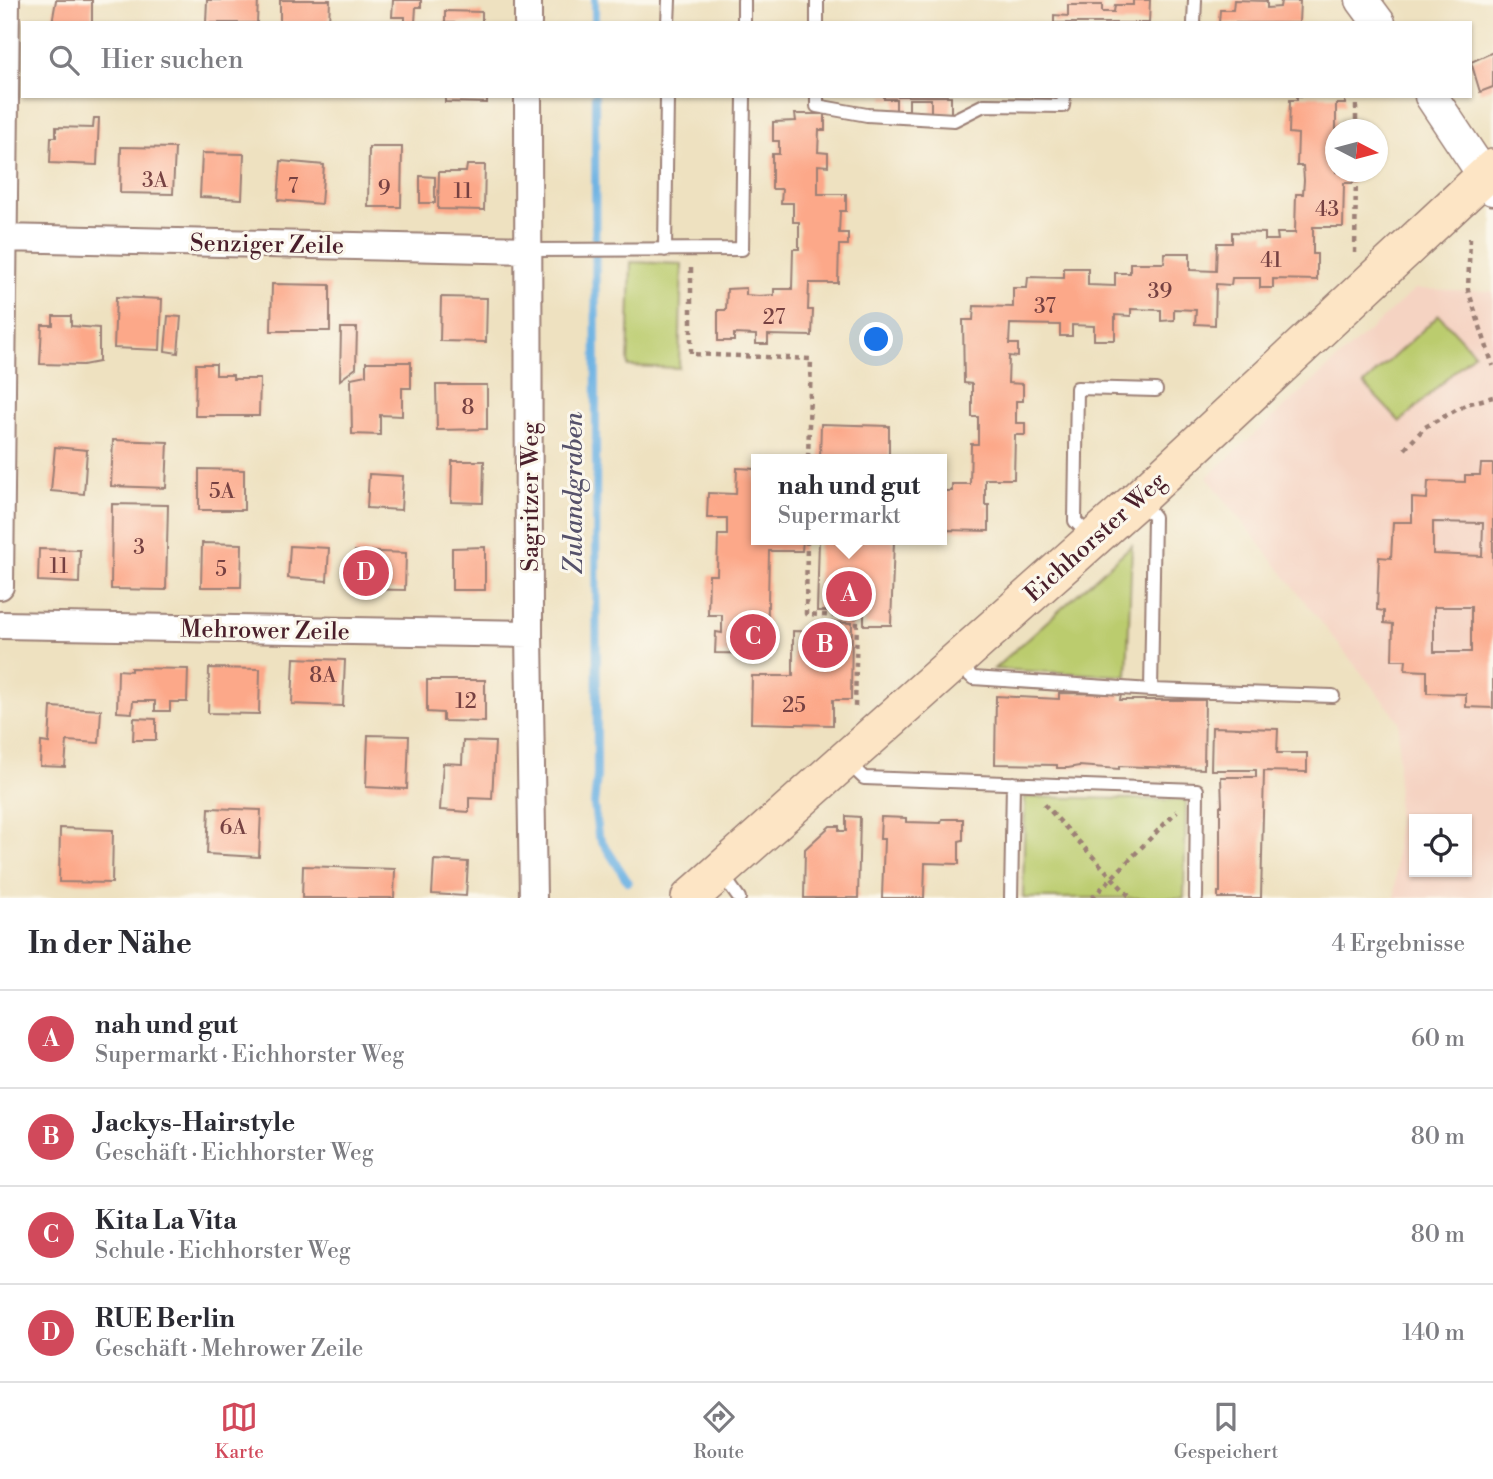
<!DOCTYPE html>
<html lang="de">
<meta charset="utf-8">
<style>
:root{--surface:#fff;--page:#f2f2f3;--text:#2b2b33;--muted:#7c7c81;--line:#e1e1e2;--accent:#d1495b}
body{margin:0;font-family:"Libre Bodoni",serif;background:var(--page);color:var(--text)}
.controls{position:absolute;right:21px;bottom:21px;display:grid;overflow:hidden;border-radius:0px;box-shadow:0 2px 5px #0004}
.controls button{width:63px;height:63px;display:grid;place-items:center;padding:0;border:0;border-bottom:2px solid var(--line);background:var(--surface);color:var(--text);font:35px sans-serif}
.compass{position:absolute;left:1325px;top:119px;width:63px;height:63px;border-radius:50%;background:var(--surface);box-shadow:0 2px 5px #0004;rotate:96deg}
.you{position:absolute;left:877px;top:340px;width:24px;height:24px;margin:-18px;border:5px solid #fff;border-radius:50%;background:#1a73e8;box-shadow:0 0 0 10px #1a73e833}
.badge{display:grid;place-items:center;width:46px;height:46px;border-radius:50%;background:var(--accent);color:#fff;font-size:23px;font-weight:700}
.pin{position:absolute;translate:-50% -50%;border:4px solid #fff;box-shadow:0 2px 7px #0006}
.popup{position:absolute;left:751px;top:454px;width:196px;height:91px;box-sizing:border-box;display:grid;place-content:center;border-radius:0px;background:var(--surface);filter:drop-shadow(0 2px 5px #0005);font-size:23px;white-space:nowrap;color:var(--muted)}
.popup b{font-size:26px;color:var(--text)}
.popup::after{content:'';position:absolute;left:50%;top:100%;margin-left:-14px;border:14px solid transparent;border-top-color:var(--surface)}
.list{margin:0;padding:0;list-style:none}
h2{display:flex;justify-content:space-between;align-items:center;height:91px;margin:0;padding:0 28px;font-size:30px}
h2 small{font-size:23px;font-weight:400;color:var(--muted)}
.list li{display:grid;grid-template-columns:46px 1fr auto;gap:21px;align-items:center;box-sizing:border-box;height:98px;padding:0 28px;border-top:2px solid var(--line)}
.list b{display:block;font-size:26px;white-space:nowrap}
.list p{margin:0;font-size:23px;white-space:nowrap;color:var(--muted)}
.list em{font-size:23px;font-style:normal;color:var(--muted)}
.icon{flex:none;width:38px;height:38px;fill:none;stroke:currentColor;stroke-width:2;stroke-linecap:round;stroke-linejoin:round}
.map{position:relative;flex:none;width:1493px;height:898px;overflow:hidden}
.search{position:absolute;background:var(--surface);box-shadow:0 2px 5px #0004;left:21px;right:21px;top:21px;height:77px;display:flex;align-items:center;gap:18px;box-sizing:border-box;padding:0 24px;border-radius:0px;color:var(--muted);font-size:26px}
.sheet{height:483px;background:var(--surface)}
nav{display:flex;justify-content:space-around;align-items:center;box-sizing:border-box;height:98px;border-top:2px solid var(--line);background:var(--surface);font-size:19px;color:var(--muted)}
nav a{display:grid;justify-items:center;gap:4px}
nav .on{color:var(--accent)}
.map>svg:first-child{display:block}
.built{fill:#f5d3c2;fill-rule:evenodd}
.green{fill:#bbcc6e;stroke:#82764c;stroke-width:2}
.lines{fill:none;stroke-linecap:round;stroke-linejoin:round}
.stream{stroke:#6db2e3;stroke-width:8}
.building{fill:#fca889;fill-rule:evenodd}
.service-casing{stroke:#9c8076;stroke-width:16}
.minor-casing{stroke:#9c8076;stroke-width:30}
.tertiary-casing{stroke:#9c8076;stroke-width:35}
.secondary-casing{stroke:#9c8076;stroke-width:40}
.path{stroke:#9c8076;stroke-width:4.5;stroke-dasharray:5 5;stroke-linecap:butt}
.service{stroke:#fff;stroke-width:12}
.minor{stroke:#fff;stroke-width:26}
.tertiary{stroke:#fff;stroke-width:32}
.secondary{stroke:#fde5c5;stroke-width:37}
.labels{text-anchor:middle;stroke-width:6;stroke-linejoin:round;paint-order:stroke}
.number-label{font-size:21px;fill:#764142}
.street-label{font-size:24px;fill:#4a1f2b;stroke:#fbf7ec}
.water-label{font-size:26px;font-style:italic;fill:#56526b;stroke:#fbf7ec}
</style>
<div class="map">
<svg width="1493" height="898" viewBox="0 0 1493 898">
<rect width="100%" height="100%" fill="#fbf7ec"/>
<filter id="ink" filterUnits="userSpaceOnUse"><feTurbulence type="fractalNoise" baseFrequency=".0143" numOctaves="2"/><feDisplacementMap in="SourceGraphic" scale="14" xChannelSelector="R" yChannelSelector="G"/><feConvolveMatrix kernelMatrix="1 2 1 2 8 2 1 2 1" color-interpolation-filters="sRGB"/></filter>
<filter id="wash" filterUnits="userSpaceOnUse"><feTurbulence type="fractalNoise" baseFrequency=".00686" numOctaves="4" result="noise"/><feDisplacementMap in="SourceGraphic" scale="28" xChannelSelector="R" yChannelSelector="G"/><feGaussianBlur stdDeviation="1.57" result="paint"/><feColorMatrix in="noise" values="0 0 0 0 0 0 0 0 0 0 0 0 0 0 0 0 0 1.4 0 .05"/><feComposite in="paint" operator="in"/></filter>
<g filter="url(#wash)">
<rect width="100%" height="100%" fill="#eee1c0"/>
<path class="built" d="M1415,289l78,2v607h-98l4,-177 -192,-244zM1414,819h53v53h-53z"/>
<path class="green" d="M631,262l51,2 -3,104 -51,-2z
M1439,315l35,38 -74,69 -36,-38z
M1132,545l-5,131 -133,-7z
M1025,797l161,3 -2,98h-161z"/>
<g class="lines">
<path class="stream" d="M595,0v23
M595,96l2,680 -3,29 4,30 30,47"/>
</g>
<g id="blocks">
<path class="building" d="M56,0h36v23h-40z
M207,0h51l-1,23h-51z
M280,0h50l-1,23h-49z
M393,0h28v7h-5l-1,16h-10v-6h-13z
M1133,0h17l-1,23h-95v-8l14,1v-11h34v7h12l1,-7h18z
M1234,0l33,1v7l13,-1 1,-6h19l-1,22h-80l1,-13h13z
M445,11l37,1v11h-37z
M1493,52v35l-13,5 -9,-30z
M445,96h42v7l-42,-1z
M884,96h67v17h-20v-14h-22v11h-13v-11h-12z
M1297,96h48v8h-9v68h17v11h-9l-1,44h-30v27h4v26l-44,-1v9h-13v-10h-28l-1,7 -15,-1 -1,41 -20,-1 1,-14 -22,-1v11l-13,1v-11l-30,-1v7l-16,-1v25h-21v-14l-22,-1v11h-12v-11l-50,-1 -1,20h9v13l-9,-1 -1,27 15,1v17h-7v22h9v12h-10l-1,44h-29v26h4v26l-44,-1v9h-3v-48h10v-7h18l1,-40h7v-27h-6v-33l-8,-1 -1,-63h10l1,-14 39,1v-19h14l1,-11 36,1v-10h24v17l27,1v-13h15v-10h34l1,-10h25v17l26,1 1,-28h15v-11l33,1v7h13l-1,-7h18l1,-39h7l1,-14 -1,-14h-6l1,-32 -9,-1 1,-33h7z
M795,114h30v16h-6l-1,22 10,1v13l-10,-1v29h28v17h-6l-1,22h9v12h-9l-1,38h-29l-1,27h5l-1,26 -44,-1v9h-12v-9l-22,-1v7h-16v-31h8l1,-21 19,-1v7l13,1 15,-1v-6h18l1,-40h6v-27h-6v-19h-12l1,-14h-10v-35h7v-13h-6v-19l23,-1z
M94,118h5l-2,47 -47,-2 1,-26h5v-10l37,1z
M121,147l54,1 -2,46 -53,-1z
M369,147h33l-1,60h-33z
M202,153l42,1 -2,45 -42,-2z
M281,161l43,4 -3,39 -43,-4z
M467,165h18l-1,45 -46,-1 1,-37h27z
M420,176l15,1v26h-15z
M272,284l58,1v46h-59z
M116,297l46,2 -2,51 -46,-2z
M441,297l46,1 -1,44 -46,-1z
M53,316h18v10l28,2v34l-16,3 -43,-1 2,-39h11z
M168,316l13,1 -3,36 -13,-2z
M341,328h16l-1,40 -16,12z
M366,362h45v26h-9v28l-22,-1v20l-28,-1 -1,-56 15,-3z
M196,364h20v11h17v4h27l-1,37h-64z
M436,385h51v44l-50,1z
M821,424l68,2v33h-69z
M113,440l55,2 -2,46 -55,-2z
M55,447l32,3 -3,44 -33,-3z
M452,461h32l-1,42 -32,-1z
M1481,464h12v244l-27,-1v-13l-39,-1v-22l-22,-1 1,-10h-14l1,-36 -9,-1v-12l-7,-1 2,-53 12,1 2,-36h19v-24l15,1 1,-18 37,1v-7h15zM1433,522l50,1 -1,33 -49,-2zM1434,607h37v45h-37z
M737,468l19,1v71h47l-1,11h-33l-2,103 -52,-1 1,-21 6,1v-18h-14l1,-40h8l1,-40h9v-17h-20l1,-25 28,1z
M199,469l45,1v40h-45z
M369,474l34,2 -2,34 -34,-2z
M112,504l56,1 -2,85 -55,-1z
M819,540h75l-3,85h-27v-14h-47z
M202,543l40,1 -1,43h-40z
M290,546l39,2 -2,33 -39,-3z
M485,547v43h-33v-42z
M39,549l41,1 -1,33 -41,-2z
M355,551l51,2 -1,37 -51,-1z
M827,622l25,1 -1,77h-18v25l-82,-2 1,-47h41v-45l34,1z
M294,658l51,2 -2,46 -51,-2z
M131,668l57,1 -1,33h-17v9h-15v-10h-22l-1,12 -15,-1 1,-42 13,1z
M209,668l51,1 -1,45 -51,-1z
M427,680h58v42l-42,-1v-8l-16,-1z
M1059,693l62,1 -1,6h85l-1,69 -85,-3v3l-40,-3 -11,2h-11v-3l-62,-1 1,-68 63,3z
M51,707l50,3 -2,33 -32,-2 -2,26 -25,-1 1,-24 8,1z
M134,718l22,1v21h-23z
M1212,727l66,2 -1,24h30v19l-43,-1 -3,127h-43v-6h2v-86h2l-1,-29h35v-7h-45z
M368,735l41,1 -2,53 -41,-2z
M463,741l32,1 -3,57 -23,-1v14l-29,-2 3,-47 19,1z
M209,808l52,2 -2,47 -52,-3z
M846,816l14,1 -2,81h-54l1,-49 25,-23h9v5h7z
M881,817l25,1v4l35,1 1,-4h21v21l-4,1v23l-34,-1 -1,35h-42l2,-59h-4z
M60,828l53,2 -1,53 -53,-1z
M434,860l34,2 -2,34 -34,-2z
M303,866l92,3 -1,29h-92z"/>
</g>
</g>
<g filter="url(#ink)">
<use href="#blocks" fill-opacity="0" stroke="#9c8076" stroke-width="2"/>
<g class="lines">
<g class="service-casing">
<path id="service" d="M817,0v23
M668,23l1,-23
M744,23v-23
M1194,23l1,-23
M817,96v10l50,9 87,5 30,-15 79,1 1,-10
M530,250l212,-1 2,-153
M665,250l2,-154
M1140,499l14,18 -3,173
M1090,536l-15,-15 2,-133 79,2
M958,664l15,14 178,12 182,6
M846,761l18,17 333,12 -1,108
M721,873l18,25
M1011,898l2,-115"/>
</g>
<g class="minor-casing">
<path id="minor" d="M528,0v23
M528,96l1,538 4,264
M3,238l527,12
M0,586l6,-586
M0,625l529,9"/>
</g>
<g class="tertiary-casing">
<path id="tertiary" d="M1362,0l17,23
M1431,96l62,93"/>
</g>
<g class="secondary-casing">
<path id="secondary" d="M690,898l449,-400 354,-330"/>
</g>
<path class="path" d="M1356,130v-34
M1470,238l-2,52 25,76
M1355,253l1,-81
M691,268v86l120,5 -3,99
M1405,449l20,-22 42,-23 26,-7
M807,540l-1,74 51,3 -2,91
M1044,804l87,94
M1092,898l85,-87"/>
<use href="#service" class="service"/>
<use href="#minor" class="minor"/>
<use href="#tertiary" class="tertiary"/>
<use href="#secondary" class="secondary"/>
</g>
</g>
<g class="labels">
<g class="number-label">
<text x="155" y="187">3A</text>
<text x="293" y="193">7</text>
<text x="384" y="195">9</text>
<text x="463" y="198">11</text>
<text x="1327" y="216">43</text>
<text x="1271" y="267">41</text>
<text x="1160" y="298">39</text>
<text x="1045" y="313">37</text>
<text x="774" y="324">27</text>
<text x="468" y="414">8</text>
<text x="222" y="498">5A</text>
<text x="139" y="554">3</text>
<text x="59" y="573">11</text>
<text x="221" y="576">5</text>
<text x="323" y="682">8A</text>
<text x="466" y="708">12</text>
<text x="794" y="712">25</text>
<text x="233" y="834">6A</text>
</g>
<g class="street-label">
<text transform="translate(267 244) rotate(1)" y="8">Senziger Zeile</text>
<text transform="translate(530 497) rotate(-90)" y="8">Sagritzer Weg</text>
<text transform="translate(1095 537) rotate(-42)" y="8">Eichhorster Weg</text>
<text transform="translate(265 630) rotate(1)" y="8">Mehrower Zeile</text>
</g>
<g class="water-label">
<text transform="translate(573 493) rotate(-90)" y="9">Zulandgraben</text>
</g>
</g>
</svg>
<div class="controls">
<button><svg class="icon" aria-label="locate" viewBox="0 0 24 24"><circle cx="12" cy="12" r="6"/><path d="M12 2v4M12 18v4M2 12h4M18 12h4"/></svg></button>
</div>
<svg class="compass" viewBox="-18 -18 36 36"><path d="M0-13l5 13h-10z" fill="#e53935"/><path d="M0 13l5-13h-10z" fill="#7c7c81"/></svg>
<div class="you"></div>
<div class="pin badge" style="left:849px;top:594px">A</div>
<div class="popup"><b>nah und gut</b>Supermarkt</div>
<div class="pin badge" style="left:825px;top:645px">B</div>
<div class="pin badge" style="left:753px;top:637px">C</div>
<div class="pin badge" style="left:366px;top:573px">D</div>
<div class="search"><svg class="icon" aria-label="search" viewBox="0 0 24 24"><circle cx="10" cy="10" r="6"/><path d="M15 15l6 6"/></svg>Hier suchen</div>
</div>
<section class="sheet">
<h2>In der Nähe<small>4 Ergebnisse</small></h2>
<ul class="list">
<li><span class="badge">A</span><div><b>nah und gut</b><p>Supermarkt · Eichhorster Weg</p></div><em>60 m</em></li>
<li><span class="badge">B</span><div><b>Jackys-Hairstyle</b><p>Geschäft · Eichhorster Weg</p></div><em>80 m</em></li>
<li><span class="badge">C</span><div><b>Kita La Vita</b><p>Schule · Eichhorster Weg</p></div><em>80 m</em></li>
<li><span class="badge">D</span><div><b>RUE Berlin</b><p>Geschäft · Mehrower Zeile</p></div><em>140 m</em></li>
</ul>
</section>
<nav>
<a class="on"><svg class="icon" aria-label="map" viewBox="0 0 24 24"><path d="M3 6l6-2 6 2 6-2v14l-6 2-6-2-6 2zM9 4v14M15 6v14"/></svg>Karte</a>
<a><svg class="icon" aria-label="directions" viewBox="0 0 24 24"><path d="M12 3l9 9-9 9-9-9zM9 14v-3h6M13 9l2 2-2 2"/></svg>Route</a>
<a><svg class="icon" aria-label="saved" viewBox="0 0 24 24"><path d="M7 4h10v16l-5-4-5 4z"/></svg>Gespeichert</a>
</nav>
